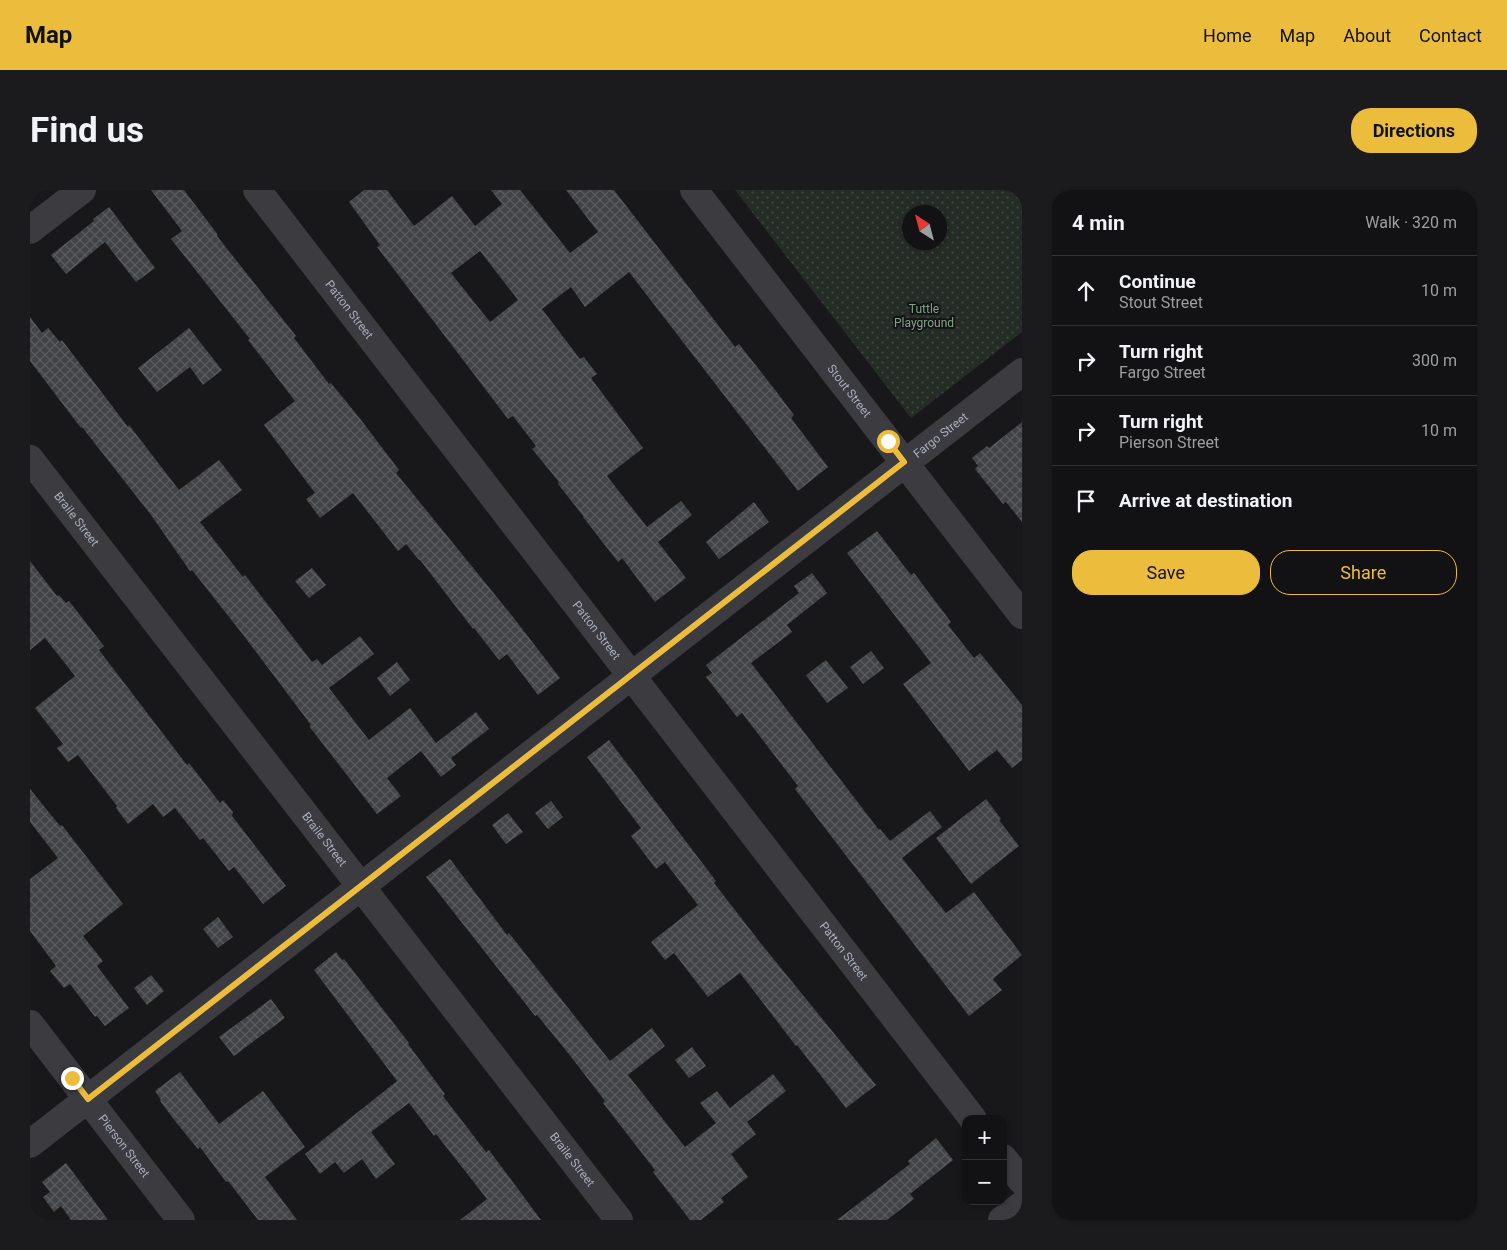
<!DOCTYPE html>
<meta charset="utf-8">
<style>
:root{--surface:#121214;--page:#1b1b1d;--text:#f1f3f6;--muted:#9c9ea0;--line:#313234;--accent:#ecbd3d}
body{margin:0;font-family:Roboto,sans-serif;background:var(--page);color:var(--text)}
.controls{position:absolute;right:15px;bottom:15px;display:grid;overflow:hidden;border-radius:10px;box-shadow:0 1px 4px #0004}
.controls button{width:45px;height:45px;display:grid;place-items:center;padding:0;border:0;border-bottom:1px solid var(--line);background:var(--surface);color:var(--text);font:25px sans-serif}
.compass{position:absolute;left:872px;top:15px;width:45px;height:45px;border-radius:50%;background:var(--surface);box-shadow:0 1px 4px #0004;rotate:324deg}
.stop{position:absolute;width:15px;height:15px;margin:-11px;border:4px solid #ecbd3d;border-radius:50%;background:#fff}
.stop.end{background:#ecbd3d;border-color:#fff;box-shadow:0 1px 5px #0008}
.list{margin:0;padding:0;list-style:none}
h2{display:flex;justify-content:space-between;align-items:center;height:65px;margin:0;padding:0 20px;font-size:21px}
h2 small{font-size:16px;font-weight:400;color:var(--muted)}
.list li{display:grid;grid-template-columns:32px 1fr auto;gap:15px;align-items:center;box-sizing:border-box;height:70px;padding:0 20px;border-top:1px solid var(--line)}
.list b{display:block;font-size:19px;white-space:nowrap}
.list p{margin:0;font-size:16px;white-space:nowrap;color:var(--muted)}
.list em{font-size:16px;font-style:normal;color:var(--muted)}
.actions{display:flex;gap:10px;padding:15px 20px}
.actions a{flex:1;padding:11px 0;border:1px solid var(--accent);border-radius:20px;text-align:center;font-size:18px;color:var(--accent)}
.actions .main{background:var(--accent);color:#111}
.icon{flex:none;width:28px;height:28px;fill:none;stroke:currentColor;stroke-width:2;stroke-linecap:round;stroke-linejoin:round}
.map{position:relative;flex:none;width:992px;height:1030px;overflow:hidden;border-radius:20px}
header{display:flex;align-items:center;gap:30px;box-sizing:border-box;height:70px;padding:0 25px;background:var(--accent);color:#111}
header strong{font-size:24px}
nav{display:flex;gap:28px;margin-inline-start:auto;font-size:18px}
.intro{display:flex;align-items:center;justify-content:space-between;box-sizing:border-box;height:120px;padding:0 30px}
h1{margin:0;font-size:35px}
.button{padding:12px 22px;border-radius:20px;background:var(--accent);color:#111;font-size:18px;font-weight:700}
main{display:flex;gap:30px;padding:0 30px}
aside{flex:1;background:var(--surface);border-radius:20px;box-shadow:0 1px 4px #0004}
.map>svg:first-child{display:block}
.park{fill:url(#park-dots);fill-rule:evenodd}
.building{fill:url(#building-cross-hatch);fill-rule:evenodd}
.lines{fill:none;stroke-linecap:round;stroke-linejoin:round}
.minor{stroke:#3b3b40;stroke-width:28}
.route{stroke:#ecbd3d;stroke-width:6}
.labels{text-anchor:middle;stroke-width:4;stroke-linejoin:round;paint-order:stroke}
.park-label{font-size:12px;fill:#82a386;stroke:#131315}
.street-label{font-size:12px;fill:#aaaeb9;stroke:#131315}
</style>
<header>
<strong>Map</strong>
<nav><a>Home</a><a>Map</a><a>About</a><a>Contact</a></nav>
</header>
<div class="intro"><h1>Find us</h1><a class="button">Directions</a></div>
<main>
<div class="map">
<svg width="992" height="1030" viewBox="0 0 992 1030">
<defs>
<pattern id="park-dots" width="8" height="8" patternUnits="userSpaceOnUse" patternTransform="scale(1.25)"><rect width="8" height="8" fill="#242c25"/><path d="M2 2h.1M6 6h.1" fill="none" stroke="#414843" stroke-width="1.8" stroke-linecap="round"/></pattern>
<pattern id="building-cross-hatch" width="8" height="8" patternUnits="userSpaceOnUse" patternTransform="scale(1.25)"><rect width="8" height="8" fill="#424347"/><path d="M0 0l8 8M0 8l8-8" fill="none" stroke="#5b5c5f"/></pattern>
</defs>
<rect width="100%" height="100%" fill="#18181a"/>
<path class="park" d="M705,0h287v142l-111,86zM879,22h30v30h-30z"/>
<path class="building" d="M121,0h33l34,45 -1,1 79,100 -2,2 35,46 2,-1 27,33 41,54 -3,3 117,144 47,61 -22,17 -31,-41 -8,6 -25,-32 -1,1 -53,-69h-1l-13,-16 -8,7 -45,-58 -33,25 -14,-19 9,-6 -51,-68 31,-24 -47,-61 2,-1 -79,-100 11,-8z
M334,0h23l27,36 38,-30 23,30 27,-22 -11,-14h29l50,63 28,-21 -32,-42h48l121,157 4,-3 37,47 18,24 -3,3 37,49 -30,24 -169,-219 -44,35 -14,-20 -29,22 38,50 4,-2 13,17 -6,4 52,70 -36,28 40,51 34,-26 11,14 -34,27 28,36 -31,24 -33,-44 -4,4 -35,-45h1l-26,-33 1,-2 -27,-33 4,-3 -23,-30 -5,3 -131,-172 3,-2 -31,-43zM450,61l38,49 -28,22 -39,-49z
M79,17l46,61 -19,14 -31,-40 -39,32 -15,-19 43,-34 -1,-2z
M0,127l12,16 6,-5 12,14 2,-2 66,87 1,-2 50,65 40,-30 23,30 -42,32 43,55 2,-2 67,87 5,-3 5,6 38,-29 14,18 -45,34 40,52 41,-32 26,35 40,-31 13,17 -38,29 5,7 -15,12 -20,-26 -34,27 14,18 -24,18 -68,-88 2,-1 -67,-89 -52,-66 -2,1 -39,-56 -62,-79 -7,-9 -1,1 -51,-67z
M159,138l33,42 -19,15 -13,-18 -33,25 -19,-24z
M992,232v100l-16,-20 -3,2 -28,-35 3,-3 -6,-8 15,-12 2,2z
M724,312l15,20 -50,37 -13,-17z
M847,341l34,44 3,-2 37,49 -3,3 26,33 6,-5 42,52v55l-10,8 -15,-18 -28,21 -66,-87 28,-21 -84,-110z
M0,371l27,35 2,-1 7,8 3,-2 35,45 -5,4 88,115 2,-2 31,40 3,-3 10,12 -1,4 54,70 -23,18 -29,-37 -5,4 -26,-33 -3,2 -25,-32 -12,9 -10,-13 -25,20 -12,-16 1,-2 -39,-51 -10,7 -11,-14 6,-4 -28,-36 40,-32 -30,-38 -15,12z
M282,378l14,17 -17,13 -14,-17z
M782,383l15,20 -40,32 5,7 -41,31 128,167 1,-1 10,12 40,-30 12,16 -40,31 44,55 28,-21 48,63 -29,24 9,11 -33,26 -174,-227 3,-3 -56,-73 -5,4 -31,-40 6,-4 -6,-8 93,-72 -5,-7z
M841,461l13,17 -21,16 -13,-17z
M796,470l22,28 -21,15 -21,-28z
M367,472l13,18 -20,16 -13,-18z
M579,550l107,141 -2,2 45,58 117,144 -30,23 -49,-63 -1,1 -56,-73 -32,24 -34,-44 -9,7 -14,-18 47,-37 -33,-43 -9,7 -25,-33 10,-8 -54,-71z
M0,599l30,37 2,-1 61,79 -40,32 20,25 -6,5 32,42 -24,18 -8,-10 -2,1 -25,-33 -6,4 -14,-17 6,-5 -26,-35v-52l28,-21 -28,-36z
M956,609l15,20 -2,1 20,26 -48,38 -35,-46z
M521,611l12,16 -15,12 -13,-16z
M478,623l15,19 -17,12 -14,-19z
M420,669l57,76 2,-2 101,128 42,-33 13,18 -37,29 57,72 31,-24 -16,-20 17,-12 13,17 43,-34 13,17 -39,31 9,12 -25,20 17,23 -27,21 3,4 -23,18h-11l-37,-48 2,-2 -52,-67 2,-2 -37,-48 -31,-38 -2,1 -109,-139z
M188,727l15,20 -15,11 -15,-19z
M306,762l6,8 2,-1 65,84 -1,1 37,50 -2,2 43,56 3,-2 52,70h-81l27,-21 -51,-65 -2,2 -25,-33 -38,29 24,32 -19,15 -14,-20 -18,14 -9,-11 -15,12 -15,-20 92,-73 -83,-111z
M121,785l13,16 -17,14 -13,-17z
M241,809l14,19 -51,38 -15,-19z
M662,857l14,19 -17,12 -14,-18z
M150,882l39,52 44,-33 42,56 -40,30 32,43h-39l-30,-39 -2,1 -26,-35 -2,2 -23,-28 -15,-20 1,-1 -6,-9z
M906,948l17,22 -43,34 4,5 -27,21h-50l73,-56 -2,-3z
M36,973l21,28 21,29h-37l-10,-14 -7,6 -11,-15 7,-5 -8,-10z"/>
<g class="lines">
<g class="minor">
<path id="s1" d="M227,0l716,929"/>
<path id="s2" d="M664,0l328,425"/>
<path d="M0,40l52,-40"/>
<path id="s3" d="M0,269l589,761"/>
<path id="s4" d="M0,834l151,196"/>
<path id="s5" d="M0,954l992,-772"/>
<path d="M973,968l19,23"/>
<path d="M972,1030l20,-15"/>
</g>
</g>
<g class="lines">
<path class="route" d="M42,888l16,21 816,-637 -16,-21"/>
</g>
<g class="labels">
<g class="park-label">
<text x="894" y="123">Tuttle<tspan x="894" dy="14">Playground</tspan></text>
</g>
<g class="street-label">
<text dy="4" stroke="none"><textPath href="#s1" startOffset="151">Patton Street</textPath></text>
<text dy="4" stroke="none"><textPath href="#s2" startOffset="254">Stout Street</textPath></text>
<text dy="4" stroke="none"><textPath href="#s5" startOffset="1154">Fargo Street</textPath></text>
<text dy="4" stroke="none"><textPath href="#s3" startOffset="76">Braile Street</textPath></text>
<text dy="4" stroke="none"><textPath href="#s1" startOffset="556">Patton Street</textPath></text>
<text dy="4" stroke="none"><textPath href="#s3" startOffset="481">Braile Street</textPath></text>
<text dy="4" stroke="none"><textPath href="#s1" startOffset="961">Patton Street</textPath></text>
<text dy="4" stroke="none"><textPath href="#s4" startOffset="154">Pierson Street</textPath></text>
<text dy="4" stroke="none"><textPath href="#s3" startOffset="886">Braile Street</textPath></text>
</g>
</g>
</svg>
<div class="controls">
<button>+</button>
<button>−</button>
</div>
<svg class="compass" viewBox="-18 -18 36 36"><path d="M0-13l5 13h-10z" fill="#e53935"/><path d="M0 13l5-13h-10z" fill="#9c9ea0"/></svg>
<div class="stop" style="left:858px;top:251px"></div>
<div class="stop end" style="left:42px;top:888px"></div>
</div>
<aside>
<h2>4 min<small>Walk · 320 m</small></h2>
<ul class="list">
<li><svg class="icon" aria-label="ahead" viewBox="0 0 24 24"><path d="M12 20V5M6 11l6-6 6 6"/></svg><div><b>Continue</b><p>Stout Street</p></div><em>10 m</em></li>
<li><svg class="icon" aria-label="right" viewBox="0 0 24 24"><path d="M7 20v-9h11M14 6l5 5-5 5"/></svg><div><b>Turn right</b><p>Fargo Street</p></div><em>300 m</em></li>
<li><svg class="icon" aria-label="right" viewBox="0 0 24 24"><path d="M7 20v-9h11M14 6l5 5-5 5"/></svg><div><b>Turn right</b><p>Pierson Street</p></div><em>10 m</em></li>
<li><svg class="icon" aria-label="arrive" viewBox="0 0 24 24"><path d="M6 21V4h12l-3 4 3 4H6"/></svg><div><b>Arrive at destination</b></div></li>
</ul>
<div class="actions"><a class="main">Save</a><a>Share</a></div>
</aside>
</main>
